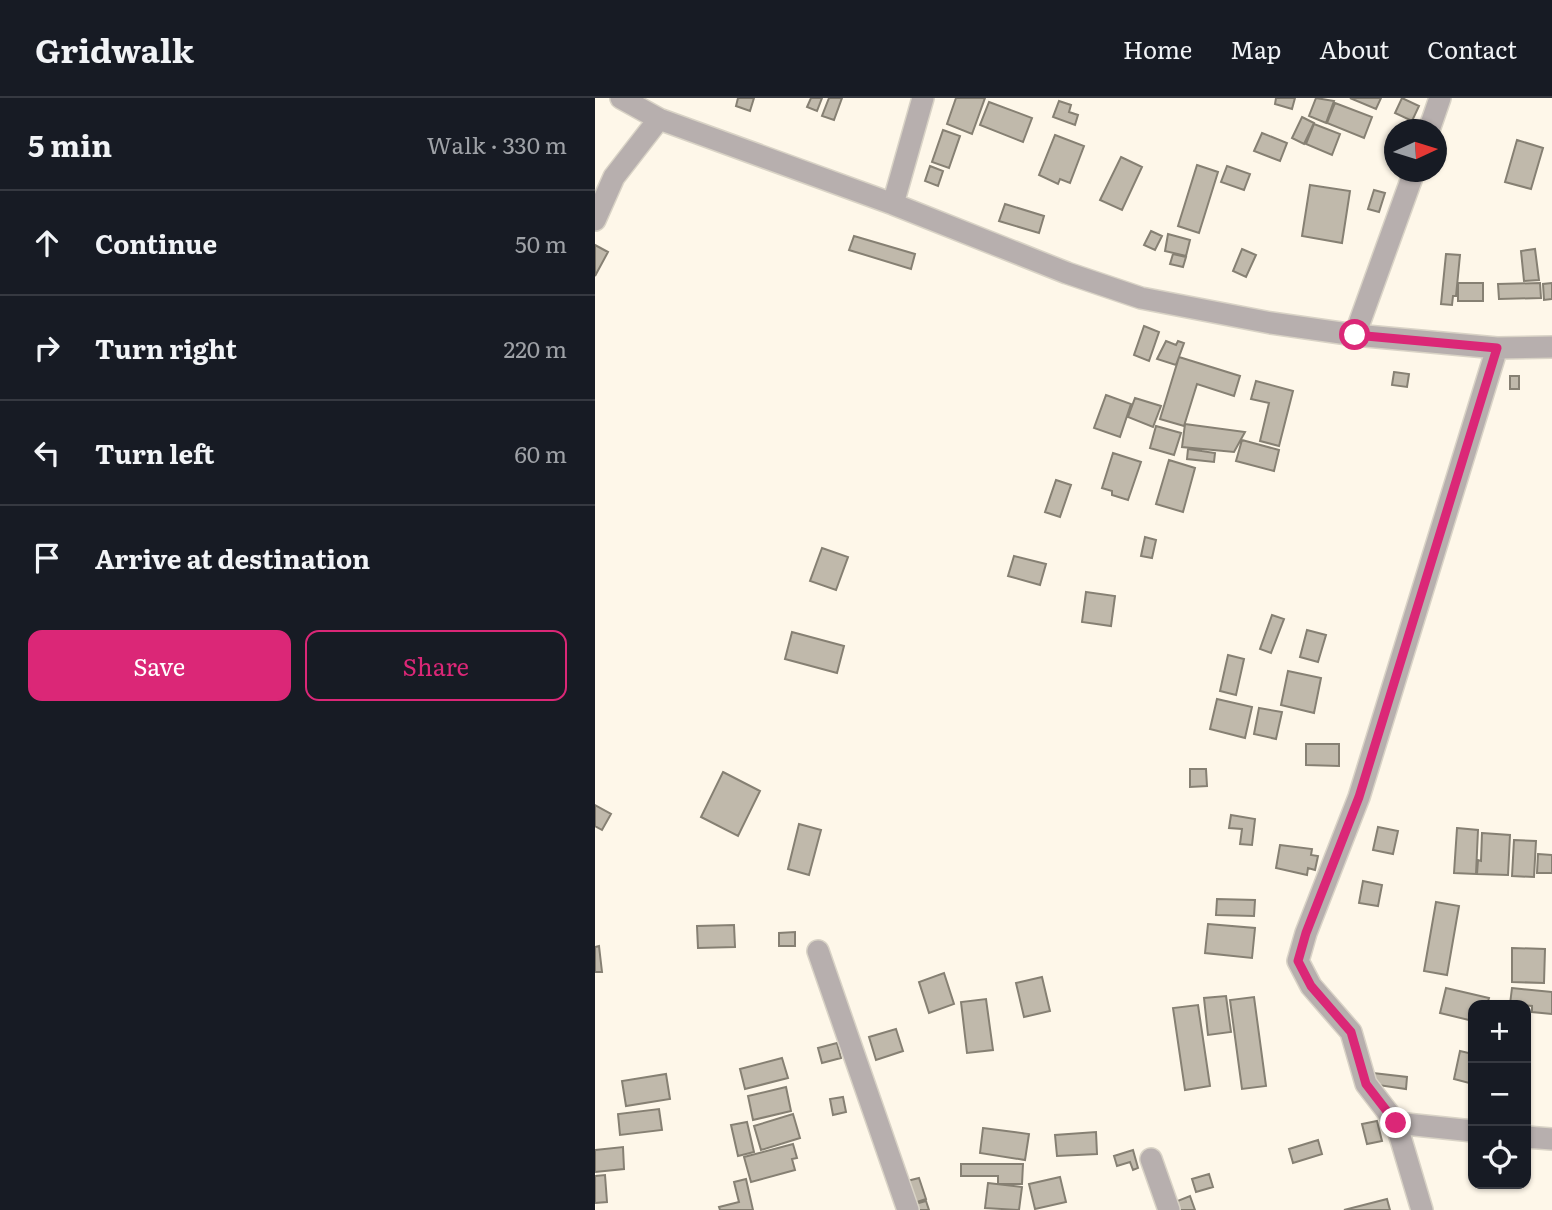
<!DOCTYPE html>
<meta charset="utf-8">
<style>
:root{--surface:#171b24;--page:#20242c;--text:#f1f3f6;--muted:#9ea1a6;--line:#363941;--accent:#db2777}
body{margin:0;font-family:Literata,serif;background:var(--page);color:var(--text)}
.controls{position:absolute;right:21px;bottom:21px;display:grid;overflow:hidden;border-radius:14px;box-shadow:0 2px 5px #0004}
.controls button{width:63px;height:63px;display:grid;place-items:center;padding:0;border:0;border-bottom:2px solid var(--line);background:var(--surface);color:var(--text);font:35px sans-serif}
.compass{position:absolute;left:789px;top:21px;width:63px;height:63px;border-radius:50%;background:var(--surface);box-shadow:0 2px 5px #0004;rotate:86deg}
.stop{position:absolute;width:21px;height:21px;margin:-16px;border:5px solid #db2777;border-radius:50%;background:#fff}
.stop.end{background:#db2777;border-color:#fff;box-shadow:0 2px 7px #0008}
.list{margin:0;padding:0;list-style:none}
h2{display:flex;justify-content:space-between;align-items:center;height:91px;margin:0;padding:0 28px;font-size:30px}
h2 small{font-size:23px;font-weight:400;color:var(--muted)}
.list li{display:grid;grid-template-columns:46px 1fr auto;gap:21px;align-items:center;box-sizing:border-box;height:105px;padding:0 28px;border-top:2px solid var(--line)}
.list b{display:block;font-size:26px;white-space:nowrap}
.list em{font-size:23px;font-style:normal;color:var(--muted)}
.actions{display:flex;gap:14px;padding:21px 28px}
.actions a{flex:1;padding:16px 0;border:2px solid var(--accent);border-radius:14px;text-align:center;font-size:24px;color:var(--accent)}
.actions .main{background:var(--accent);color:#fff}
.icon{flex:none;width:38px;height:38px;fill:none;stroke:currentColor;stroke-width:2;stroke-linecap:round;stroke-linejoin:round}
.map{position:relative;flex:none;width:957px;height:1112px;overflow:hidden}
header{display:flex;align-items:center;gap:42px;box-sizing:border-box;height:98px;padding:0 35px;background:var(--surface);border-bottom:2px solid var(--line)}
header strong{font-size:33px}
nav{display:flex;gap:38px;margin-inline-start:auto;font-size:24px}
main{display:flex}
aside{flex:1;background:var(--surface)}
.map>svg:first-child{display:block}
.building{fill:#c0b9ab;stroke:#868073;stroke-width:2}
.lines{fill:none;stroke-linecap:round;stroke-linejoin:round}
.minor-casing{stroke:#d9d3c6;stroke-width:24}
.minor{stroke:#b7afae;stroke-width:21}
.route{stroke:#db2777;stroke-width:9}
</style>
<header>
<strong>Gridwalk</strong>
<nav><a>Home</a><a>Map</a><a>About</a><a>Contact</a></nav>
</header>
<main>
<aside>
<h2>5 min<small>Walk · 330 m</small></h2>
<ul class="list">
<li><svg class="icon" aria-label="ahead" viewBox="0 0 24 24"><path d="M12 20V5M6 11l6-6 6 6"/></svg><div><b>Continue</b></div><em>50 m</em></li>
<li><svg class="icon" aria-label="right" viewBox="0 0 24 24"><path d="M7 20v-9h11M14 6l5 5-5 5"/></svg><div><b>Turn right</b></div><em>220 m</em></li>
<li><svg class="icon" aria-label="left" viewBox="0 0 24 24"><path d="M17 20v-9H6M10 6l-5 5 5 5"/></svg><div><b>Turn left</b></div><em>60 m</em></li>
<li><svg class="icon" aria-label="arrive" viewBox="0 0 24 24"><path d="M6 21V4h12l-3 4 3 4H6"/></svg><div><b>Arrive at destination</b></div></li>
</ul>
<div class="actions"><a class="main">Save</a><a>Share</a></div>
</aside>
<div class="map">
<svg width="957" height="1112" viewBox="0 0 957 1112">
<rect width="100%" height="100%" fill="#fef7e9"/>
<path class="building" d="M143,0h16l-4,13 -14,-5z
M216,0h11l-5,13 -10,-4z
M234,0h13l-8,22 -12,-4z
M361,0h29l-13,36 -25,-10z
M681,0h19l-3,11 -17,-5z
M721,0l18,3 -8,22 -17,-7z
M755,0h31l-5,11z
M807,0l17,8 -7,15 -17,-8z
M464,3l12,4 -2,7 9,3 -3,10 -22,-8z
M394,4l43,16 -9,24 -43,-17z
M740,5l37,14 -8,21 -37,-15z
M707,19l12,6 -10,21 -12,-6z
M719,26l26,10 -8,21 -26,-11z
M348,32l17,6 -11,32 -17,-6z
M667,35l25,10 -7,18 -26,-10z
M460,37l29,11 -14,37 -10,-4 -2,5 -19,-9z
M922,42l26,8 -12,41 -26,-7z
M526,59l21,10 -20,43 -22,-10z
M602,67l21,7 -19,61 -21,-7z
M335,68l13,5 -5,15 -13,-5z
M632,68l23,8 -6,16 -23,-8z
M715,87l40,6 -8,52 -40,-7z
M779,92l11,3 -6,19 -11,-3z
M410,106l39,12 -5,17 -40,-12z
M556,133l11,5 -7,14 -11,-5z
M573,136l22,6 -4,16 -21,-5z
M259,138l61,18 -4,15 -62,-19z
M0,147l13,7 -13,24z
M647,151l14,6 -10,22 -13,-6z
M940,151l4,31 -15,1 -3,-30z
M578,156l13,3 -3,10 -13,-3z
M851,156l14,1 -4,41h-3l-1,9 -11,-1z
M863,185h25v18h-25z
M945,185l1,15 -42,1 -1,-15z
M957,185v16l-8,1 -1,-16z
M549,228l15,6 -10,29 -15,-6z
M571,243l10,4 2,-4 6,2 -8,22 -19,-6z
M584,259l61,19 -6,20 -37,-12 -13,42 -24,-7z
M799,274l15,2 -2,13 -15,-2z
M915,278h9v13h-9z
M661,283l37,10 -14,55 -19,-5 9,-38 -18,-4z
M511,297l25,9 -11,33 -26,-9z
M540,300l26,8 -8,21 -25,-10z
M590,326l60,8 -11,20 -52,-5z
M561,328l25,7 -7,22 -24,-7z
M647,342l37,10 -5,21 -38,-10z
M593,351l27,4 -1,9 -27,-3z
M518,355l28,9 -13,38 -16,-5v-4l-10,-3z
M574,362l26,8 -12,44 -27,-8z
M461,382l15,5 -11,32 -15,-5z
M550,439l11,3 -4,18 -11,-2z
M227,450l26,9 -12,33 -26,-9z
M419,458l32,8 -6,21 -32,-9z
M491,494l29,4 -4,30 -29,-4z
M677,517l12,4 -13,34 -11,-4z
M712,532l19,5 -8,27 -18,-5z
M197,534l52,14 -7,27 -52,-14z
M633,557l16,4 -8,36 -16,-4z
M693,573l33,7 -7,35 -33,-8z
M622,601l35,8 -7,31 -35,-9z
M664,610l23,4 -6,27 -22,-5z
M711,646h33v22l-33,-1z
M595,671h16l1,17 -17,1z
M128,674l37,19 -22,45 -37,-19z
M0,707l16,9 -9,16 -7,-4z
M636,717l24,4 -3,26 -12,-1 2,-15 -13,-1z
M204,726l22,6 -12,45 -21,-6z
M783,729l20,4 -5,23 -20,-4z
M862,730l21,2 -2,44 -22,-1z
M887,735l28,2 -2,40 -31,-1 1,-14 3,1z
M919,742l22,1 -2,36 -22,-1z
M685,747l32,4 -1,6 7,1 -3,14 -7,-2 -1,7 -31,-7z
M943,756l14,1v18h-15z
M768,783l19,4 -4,21 -19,-3z
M622,801l38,1 -1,16 -38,-1z
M841,804l23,4 -12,69 -23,-4z
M613,826l47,4 -3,30 -47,-5z
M139,827l1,22 -37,1 -1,-22z
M200,834v14h-16v-13z
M4,848l3,26h-7v-25z
M917,850l33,1 -1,34 -32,-1z
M349,875l10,31 -25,9 -10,-31z
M447,879l8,34 -26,6 -8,-34z
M851,890l43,10 -2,7h-14v16l-33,-8z
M917,890l40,4v22l-20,-2v-6l-22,-2z
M631,898l5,36 -23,3 -4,-37z
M659,899l12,89 -24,3 -12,-89z
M391,901l7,51 -26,3 -6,-51z
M603,907l12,81 -25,4 -12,-82z
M301,931l7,22 -27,9 -7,-23z
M242,945l4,15 -19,5 -4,-15z
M865,953l13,3v30l-19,-5z
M187,960l6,20 -43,11 -5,-20z
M778,975l34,4 -1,12 -35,-5z
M71,976l4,25 -44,7 -4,-25z
M191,989l5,24 -38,9 -5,-24z
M248,999l3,15 -13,3 -3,-16z
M64,1011l3,21 -42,5 -2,-21z
M198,1016l7,24 -39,12 -7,-24z
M782,1023l5,20 -15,3 -5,-20z
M152,1024l7,30 -16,4 -7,-31z
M388,1030l46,6 -4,26 -45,-7z
M501,1034l1,22 -40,2 -2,-21z
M723,1042l4,14 -29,9 -4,-14z
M198,1046l4,14 -5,1 3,11 -44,12 -7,-25z
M28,1049l1,22 -29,3v-22z
M538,1052l5,18 -5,2 -3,-8 -13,4 -3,-10z
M366,1066h62l-1,20h-24v-8h-37z
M614,1076l4,13 -17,5 -4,-13z
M10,1077l2,27 -12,1v-27z
M465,1079l6,25 -31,7 -6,-25z
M324,1080l7,21 -12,4 -7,-22z
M151,1081l7,31h-33l-1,-3 20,-5 -5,-20z
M393,1085l34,4 -3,23 -34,-2z
M595,1098l5,14h-17l-3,-8z
M792,1101l3,11h-46z
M331,1103l3,9h-13l-1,-6z"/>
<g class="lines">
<g class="minor-casing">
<path id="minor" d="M26,0l38,21 234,85 174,69 74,25 130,25 84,12 142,13 55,-1
M834,32l11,-32
M298,106l30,-106
M0,122l19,-43 45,-58
M760,237l59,-163
M223,853l90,259
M801,1025l77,8
M931,1039l26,2
M556,1061l18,51
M827,1112l-26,-87 -30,-39 -15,-52 -40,-46 -13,-25 8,-28 53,-136 138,-449"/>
</g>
<use href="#minor" class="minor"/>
</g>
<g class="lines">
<path class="route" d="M760,237l142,13 -138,449 -53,136 -8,28 13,25 40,46 15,52 30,39"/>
</g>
</svg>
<div class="controls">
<button>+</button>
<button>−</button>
<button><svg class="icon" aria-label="locate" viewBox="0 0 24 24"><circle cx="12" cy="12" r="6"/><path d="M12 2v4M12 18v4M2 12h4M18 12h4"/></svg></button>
</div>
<svg class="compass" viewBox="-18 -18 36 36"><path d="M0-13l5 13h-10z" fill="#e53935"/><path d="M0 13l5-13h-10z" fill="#9ea1a6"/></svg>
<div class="stop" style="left:760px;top:237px"></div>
<div class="stop end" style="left:801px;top:1025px"></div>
</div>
</main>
